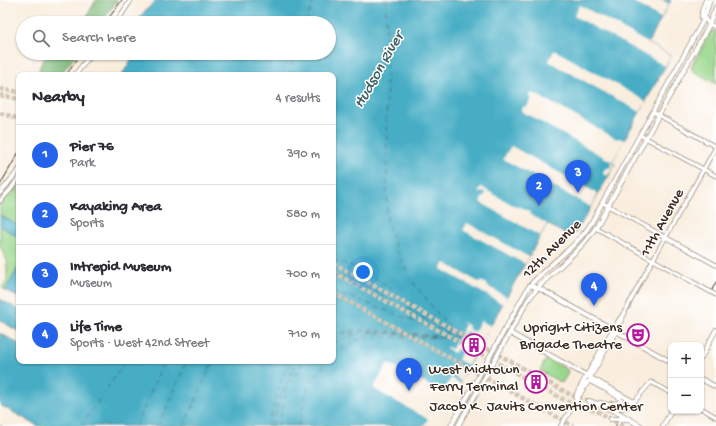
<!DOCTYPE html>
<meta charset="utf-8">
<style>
:root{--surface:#fff;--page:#f2f2f3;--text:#2b2b33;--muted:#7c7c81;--line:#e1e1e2;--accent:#2563eb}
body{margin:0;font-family:"Gochi Hand",sans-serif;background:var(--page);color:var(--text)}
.controls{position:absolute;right:12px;bottom:12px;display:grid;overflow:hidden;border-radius:8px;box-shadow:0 1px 3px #0004}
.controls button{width:36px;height:36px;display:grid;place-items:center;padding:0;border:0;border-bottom:1px solid var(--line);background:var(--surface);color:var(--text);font:20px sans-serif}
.you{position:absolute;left:363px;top:272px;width:14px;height:14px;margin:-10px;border:3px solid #fff;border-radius:50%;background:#1a73e8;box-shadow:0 0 0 6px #1a73e833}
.badge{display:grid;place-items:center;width:26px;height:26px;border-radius:50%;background:var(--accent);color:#fff;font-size:13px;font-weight:700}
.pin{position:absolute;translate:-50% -33px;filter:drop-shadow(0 1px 2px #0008)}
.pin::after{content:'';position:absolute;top:21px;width:14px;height:12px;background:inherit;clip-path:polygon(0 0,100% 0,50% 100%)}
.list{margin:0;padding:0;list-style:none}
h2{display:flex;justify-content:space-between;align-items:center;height:52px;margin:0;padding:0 16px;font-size:17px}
h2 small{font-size:13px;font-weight:400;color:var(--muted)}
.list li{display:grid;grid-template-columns:26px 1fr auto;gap:12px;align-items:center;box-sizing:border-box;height:60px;padding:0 16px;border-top:1px solid var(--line)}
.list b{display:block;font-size:15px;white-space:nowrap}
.list p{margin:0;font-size:13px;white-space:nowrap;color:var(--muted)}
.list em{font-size:13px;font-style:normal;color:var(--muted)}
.icon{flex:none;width:22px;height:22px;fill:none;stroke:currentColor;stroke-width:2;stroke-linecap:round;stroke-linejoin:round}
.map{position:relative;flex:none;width:716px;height:426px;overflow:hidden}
.search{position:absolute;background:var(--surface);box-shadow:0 1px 3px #0004;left:16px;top:16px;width:320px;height:44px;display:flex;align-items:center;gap:10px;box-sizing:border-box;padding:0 14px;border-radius:22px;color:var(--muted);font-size:15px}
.panel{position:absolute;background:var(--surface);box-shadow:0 1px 3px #0004;left:16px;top:72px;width:320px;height:292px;border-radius:8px}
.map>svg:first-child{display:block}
.green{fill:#9ad78c;stroke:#6a8055}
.forest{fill:#7bb878;stroke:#5b714b}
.water{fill:#46adc5;stroke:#406c72}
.pier{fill:#f9eddd;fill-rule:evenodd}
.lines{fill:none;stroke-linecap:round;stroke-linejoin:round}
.ferry{stroke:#3f5e61;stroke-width:1;stroke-dasharray:5 4;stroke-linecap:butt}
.motorway-tunnel{stroke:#d3c6b7;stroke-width:4.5;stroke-dasharray:4.5 2;stroke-linecap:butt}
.secondary-casing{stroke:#9a8c7e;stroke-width:5}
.primary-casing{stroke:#9a8c7e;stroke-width:5.5}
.trunk-casing{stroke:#9a8c7e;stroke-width:5.5}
.motorway-casing{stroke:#9a8c7e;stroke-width:6}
.secondary{stroke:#fff;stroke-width:3.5}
.primary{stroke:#fff;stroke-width:4}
.trunk{stroke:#fff;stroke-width:4}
.motorway{stroke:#fff;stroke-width:4.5}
.tram{stroke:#3b2a1e;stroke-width:1}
.rail{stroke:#3b2a1e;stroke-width:1}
.labels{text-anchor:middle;stroke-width:3;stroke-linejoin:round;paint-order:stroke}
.street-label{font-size:15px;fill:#3b2a1e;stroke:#fff}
.poi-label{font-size:15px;fill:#3b2a1e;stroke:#fff}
.water-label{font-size:16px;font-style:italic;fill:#3f5e61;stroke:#fff}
</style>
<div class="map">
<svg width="716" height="426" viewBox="0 0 716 426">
<rect width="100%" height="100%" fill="#fff"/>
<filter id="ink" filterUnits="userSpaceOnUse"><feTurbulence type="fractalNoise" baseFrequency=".025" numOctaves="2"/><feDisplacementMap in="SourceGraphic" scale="8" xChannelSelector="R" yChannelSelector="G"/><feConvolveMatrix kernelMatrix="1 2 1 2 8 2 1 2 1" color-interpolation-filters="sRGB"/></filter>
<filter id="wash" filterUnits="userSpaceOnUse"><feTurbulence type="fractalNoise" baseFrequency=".012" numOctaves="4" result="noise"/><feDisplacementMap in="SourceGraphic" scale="16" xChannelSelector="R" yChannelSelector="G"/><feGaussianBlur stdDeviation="0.9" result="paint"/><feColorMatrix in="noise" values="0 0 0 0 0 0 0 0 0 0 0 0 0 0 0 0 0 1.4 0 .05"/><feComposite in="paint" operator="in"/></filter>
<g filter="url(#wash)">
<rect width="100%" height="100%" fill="#f9eddd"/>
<path class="green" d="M711,31h5v53l-23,-13 -2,-4z
M19,181v42l-1,2 -18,-10v-11l7,-7 3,-1z
M0,226l19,12v26l-1,2h1l-14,24 -3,-2 5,-9v-9h1l-2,-5 2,-1 -8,-19z
M546,359l22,11 -1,2 1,1 -6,10 -22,-12z"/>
<path class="forest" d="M96,0h22l-17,23h-18z
M52,53h26l-18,22h-22l2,-9 5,-9 3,2z"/>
<path class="water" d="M156,0h515l-23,43 23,13 -59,106 3,1 -3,7 -35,61 -8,5 -22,-12 -81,146 -7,12 3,2 -23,42h-401l-38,-21v-72l19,11v17h29l2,1v-1h283v-286h-211l13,-22h194v-30h-190l2,-3 -1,-2c3,-8 12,-11 16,-18z
M0,215l18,10 1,-2v15l-19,-12z
M19,264v34l-14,-8 14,-23 -1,-1z
M0,299l19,11v22l-19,-12z"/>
<path class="pier" d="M630,0h32l7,4 -8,14z
M580,5l91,51 -6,10 -91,-50z
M554,51h2l90,50 -6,11 -90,-50 -1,-1z
M531,94h4l82,45 1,-1 7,2 -13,22 3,1 -7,12h-4l-1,-3 2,-3 6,-2 1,-4 -1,-2 -88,-49 -1,-3 2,-3 2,2 6,-10 -3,-1z
M511,146l2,1 85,47 -7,13 -88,-48z
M481,187l37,21 1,-2 11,6 -1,2 18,10 -7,12 -60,-34 6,-9 -4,-2 -2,2 -2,-2z
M467,223l62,34 -4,7 -62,-34z
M445,263l35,20 1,-2 7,4 -1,1 -2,-1 22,12 -4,7 -62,-35z
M460,321l9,5 -1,3 6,3 7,-11 10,5 -23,39 -10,-5 4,-8 -5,-3 -3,4 -9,-6h2l5,2 13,-24zM466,331l7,4 -10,15 -5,-3z
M388,363l55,30 8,-15 12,7 -22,41h-17l4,-7 -54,-30v-2z
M454,364l12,6 -6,11 -4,-3 1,-2 3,1 -10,-6z"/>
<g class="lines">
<path class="ferry" d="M386,0l1,220 9,30 16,31 30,38 17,20
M306,23l8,-23
M289,75l7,-22
M333,260l33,11 91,66
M333,275l26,7 95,53
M333,293l15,3 111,42
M333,334l29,-5 77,7
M333,337l2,-1 28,-5 54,4
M440,337h7
M333,343l28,-11 78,5
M333,354l31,-17h42l51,1
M0,425l2,1
M81,426l45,-65
M136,426l28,-65
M158,426l29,-65
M184,426l29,-65
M268,426l14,-50 12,-15
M272,426l8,-28 15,-32 5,-5
M278,426l11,-42 15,-23
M298,426l10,-40 20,-25"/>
</g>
</g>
<g filter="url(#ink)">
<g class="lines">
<path class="motorway-tunnel" d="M0,89l19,3
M0,95l19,4
M0,113l7,2 12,4
M333,263l238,132 18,6
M333,272l235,130 12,5 17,4 26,15
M333,293l240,133"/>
<g class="secondary-casing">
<path id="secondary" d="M705,18l3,5 8,5
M653,112l63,35
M640,135l76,41
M603,203l113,62
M596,228l120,67
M613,329l14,-21 13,-25 76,-136
M616,331l9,-18
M634,402l17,-20 20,11
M701,408l15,9"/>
</g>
<g class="primary-casing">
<path id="primary" d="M116,23l15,-23
M75,75l17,-22
M0,193l19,-23
M0,201l11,-12 8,-12
M530,285l12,5 31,17 98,55
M510,333l124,69
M701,358l15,-28
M590,378l26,-47
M701,379l15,8
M576,399l1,-6 36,-64
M561,426c9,-15 17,-30 27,-44l2,-1 13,7
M663,426l8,-15"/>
</g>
<g class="trunk-casing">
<path id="trunk" d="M703,21c-3,-6 0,-15 3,-21
M451,426l77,-138c18,-23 46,-38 62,-63l113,-204 7,-21
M458,426l70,-126c20,-28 52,-46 70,-76l110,-197 8,-20"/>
</g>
<g class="motorway-casing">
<path id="motorway" d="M598,382l8,7 13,8 2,4 -1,2 -8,1
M589,401l26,10 26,15
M600,403c13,2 23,10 34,-1
M611,419h16"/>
</g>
<use href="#secondary" class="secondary"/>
<use href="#primary" class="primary"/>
<use href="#trunk" class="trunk"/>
<use href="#motorway" class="motorway"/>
<path class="tram" d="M105,23l17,-23
M66,75l16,-22
M0,185l19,-33"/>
<path class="rail" d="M712,290l4,-8
M616,426v-1"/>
</g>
</g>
<defs>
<g id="theatre-ring" transform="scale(1.15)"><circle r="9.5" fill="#fff" stroke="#b5179e" stroke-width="1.5"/><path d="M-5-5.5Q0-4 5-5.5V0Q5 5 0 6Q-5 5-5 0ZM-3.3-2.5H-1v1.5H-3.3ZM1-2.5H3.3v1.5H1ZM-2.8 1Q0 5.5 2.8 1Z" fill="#b5179e"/></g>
<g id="building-ring" transform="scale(1.15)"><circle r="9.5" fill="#fff" stroke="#b5179e" stroke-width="1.5"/><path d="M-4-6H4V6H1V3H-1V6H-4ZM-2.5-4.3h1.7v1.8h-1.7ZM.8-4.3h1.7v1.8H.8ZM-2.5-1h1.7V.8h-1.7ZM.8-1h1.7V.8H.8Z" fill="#b5179e"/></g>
</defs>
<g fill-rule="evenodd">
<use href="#theatre-ring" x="638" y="335"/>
<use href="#building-ring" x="474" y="345"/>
<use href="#building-ring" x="536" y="382"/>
</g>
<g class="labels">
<g class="street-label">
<text transform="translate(661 222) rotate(-61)" y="5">11th Avenue</text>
<text transform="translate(551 248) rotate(-45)" y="5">12th Avenue</text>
</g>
<g class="poi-label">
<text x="622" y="331" text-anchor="end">Upright Citizens<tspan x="622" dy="17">Brigade Theatre</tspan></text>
<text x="474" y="373">West Midtown<tspan x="474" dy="17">Ferry Terminal</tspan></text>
<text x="536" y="410">Jacob K. Javits Convention Center</text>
</g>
<g class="water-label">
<text transform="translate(377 69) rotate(-60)" y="6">Hudson River</text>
</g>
</g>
</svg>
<div class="controls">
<button>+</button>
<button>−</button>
</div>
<div class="you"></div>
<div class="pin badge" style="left:409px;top:391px">1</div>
<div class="pin badge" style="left:539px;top:206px">2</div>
<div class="pin badge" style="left:578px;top:193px">3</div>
<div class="pin badge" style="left:594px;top:306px">4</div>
<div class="search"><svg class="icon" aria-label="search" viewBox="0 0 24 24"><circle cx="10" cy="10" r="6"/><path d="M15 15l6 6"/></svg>Search here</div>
<section class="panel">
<h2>Nearby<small>4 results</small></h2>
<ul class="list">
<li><span class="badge">1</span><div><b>Pier 76</b><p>Park</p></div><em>390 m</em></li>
<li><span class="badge">2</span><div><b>Kayaking Area</b><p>Sports</p></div><em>580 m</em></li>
<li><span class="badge">3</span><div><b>Intrepid Museum</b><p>Museum</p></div><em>700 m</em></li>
<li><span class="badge">4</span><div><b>Life Time</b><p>Sports · West 42nd Street</p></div><em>710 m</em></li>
</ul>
</section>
</div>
